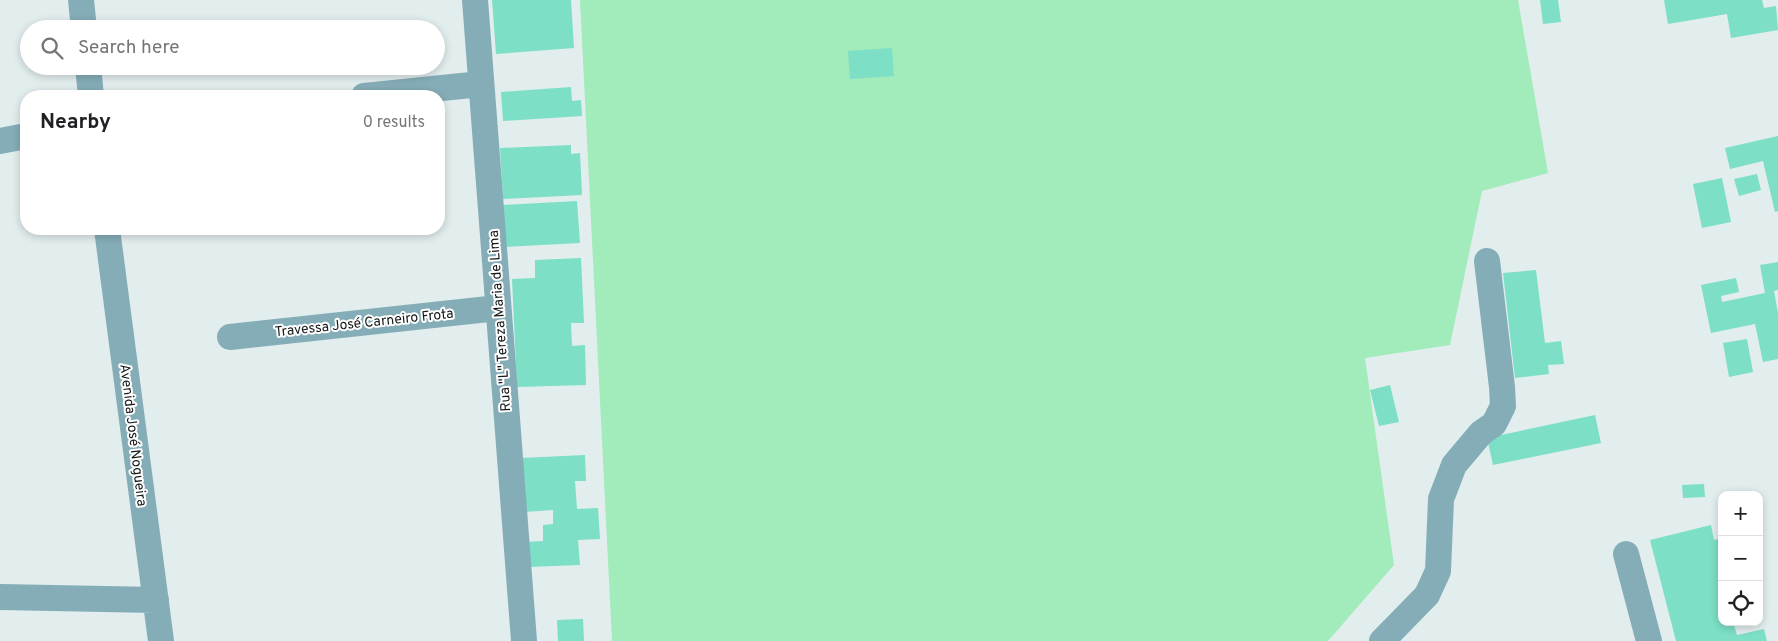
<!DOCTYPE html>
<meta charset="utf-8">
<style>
:root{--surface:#fff;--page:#f6f6f6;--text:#202124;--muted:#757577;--line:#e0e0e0}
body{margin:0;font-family:Overpass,sans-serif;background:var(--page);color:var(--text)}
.controls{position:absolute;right:15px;bottom:15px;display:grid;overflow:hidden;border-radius:10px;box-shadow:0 2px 8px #0003}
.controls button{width:45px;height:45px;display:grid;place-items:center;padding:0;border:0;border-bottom:1px solid var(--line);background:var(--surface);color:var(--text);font:25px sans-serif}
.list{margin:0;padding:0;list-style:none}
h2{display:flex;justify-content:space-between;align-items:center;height:65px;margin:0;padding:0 20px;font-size:21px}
h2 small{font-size:16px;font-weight:400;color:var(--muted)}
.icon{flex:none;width:28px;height:28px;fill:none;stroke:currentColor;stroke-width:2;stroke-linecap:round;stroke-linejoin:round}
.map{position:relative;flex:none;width:1778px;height:641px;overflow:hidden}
.search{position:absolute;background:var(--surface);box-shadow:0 2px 8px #0003;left:20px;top:20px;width:425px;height:55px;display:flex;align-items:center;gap:12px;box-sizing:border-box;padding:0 18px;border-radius:28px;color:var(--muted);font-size:19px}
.panel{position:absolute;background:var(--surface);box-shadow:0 2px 8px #0003;left:20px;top:90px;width:425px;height:145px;border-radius:20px}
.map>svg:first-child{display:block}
.green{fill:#a2ebba}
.building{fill:#7cdfc6}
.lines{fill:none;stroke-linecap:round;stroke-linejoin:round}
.minor{stroke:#85adb8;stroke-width:26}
.labels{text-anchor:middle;stroke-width:4;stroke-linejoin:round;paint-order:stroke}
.street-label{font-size:14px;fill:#141818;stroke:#fff}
</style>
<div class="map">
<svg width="1778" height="641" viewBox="0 0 1778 641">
<rect width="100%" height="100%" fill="#e2eded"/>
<path class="green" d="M580,0h938l30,173 -66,18 -32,154 -85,13 29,207 -66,76h-716z"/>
<path class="building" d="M492,0h79l3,48 -78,6z
M1540,0h18l3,22 -18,2z
M1664,0h98l2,8 12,-2 2,24 -47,8 -4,-24 -59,10z
M892,48l2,28 -44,3 -2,-28z
M571,87l1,14 9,-1 1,16 -79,5 -2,-29z
M1778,136v75l-3,1 -12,-51 -33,8 -5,-21z
M571,145v9l9,-1 2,42 -79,4 -3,-51z
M1757,174l4,16 -22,6 -5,-17z
M1722,178l9,44 -29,6 -9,-44z
M577,201l3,42 -75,4 -2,-42z
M581,258l3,65h-13l1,23 13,-1 1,40 -69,2 -5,-108 23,-1v-18z
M1778,262v28l-4,1 4,22v46l-15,3 -8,-38 -44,9 -10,-48 35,-7 3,14 -18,4 1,6 43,-9 -5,-28z
M1536,270l9,73 16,-2 3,23 -16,1 1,9 -34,4 -12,-105z
M1747,339l6,33 -24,5 -6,-34z
M1390,385l9,37 -20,4 -9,-36z
M1595,415l6,28 -108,22 -6,-27z
M585,455l1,26h-11l2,28 21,-1 2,31 -22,1 2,25 -53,2 -2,-25 18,-1v-16l10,-1v-14l-29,2 -3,-54z
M1704,484l1,13 -22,1 -1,-13z
M1711,525l3,15 8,-2v84h11l4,13 27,-6 3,12h-91l-26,-101z
M583,619l1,22h-26l-1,-21z"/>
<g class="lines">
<path class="minor" d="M81,0l3,29
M475,0l49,641
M88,66l3,30
M364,96l117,-12
M0,141l26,-5
M107,229l54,412
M230,337l268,-29
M1626,554l23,87
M0,597l156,3
M1382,641l45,-46 11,-24 3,-72 13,-34 27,-32 13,-9 9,-18 -1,-19 -15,-126"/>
</g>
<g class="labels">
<g class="street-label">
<text transform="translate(499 321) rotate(-94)" y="5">Rua "L" Tereza Maria de Lima</text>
<text transform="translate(364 322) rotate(-6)" y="5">Travessa José Carneiro Frota</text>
<text transform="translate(134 435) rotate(83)" y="5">Avenida José Nogueira</text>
</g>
</g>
</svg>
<div class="controls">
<button>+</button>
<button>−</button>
<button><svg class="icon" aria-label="locate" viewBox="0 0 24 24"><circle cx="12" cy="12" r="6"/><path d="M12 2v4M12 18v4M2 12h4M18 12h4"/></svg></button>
</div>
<div class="search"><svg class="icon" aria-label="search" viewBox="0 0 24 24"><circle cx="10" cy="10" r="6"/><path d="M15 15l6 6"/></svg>Search here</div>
<section class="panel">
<h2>Nearby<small>0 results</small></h2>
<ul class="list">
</ul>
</section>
</div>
